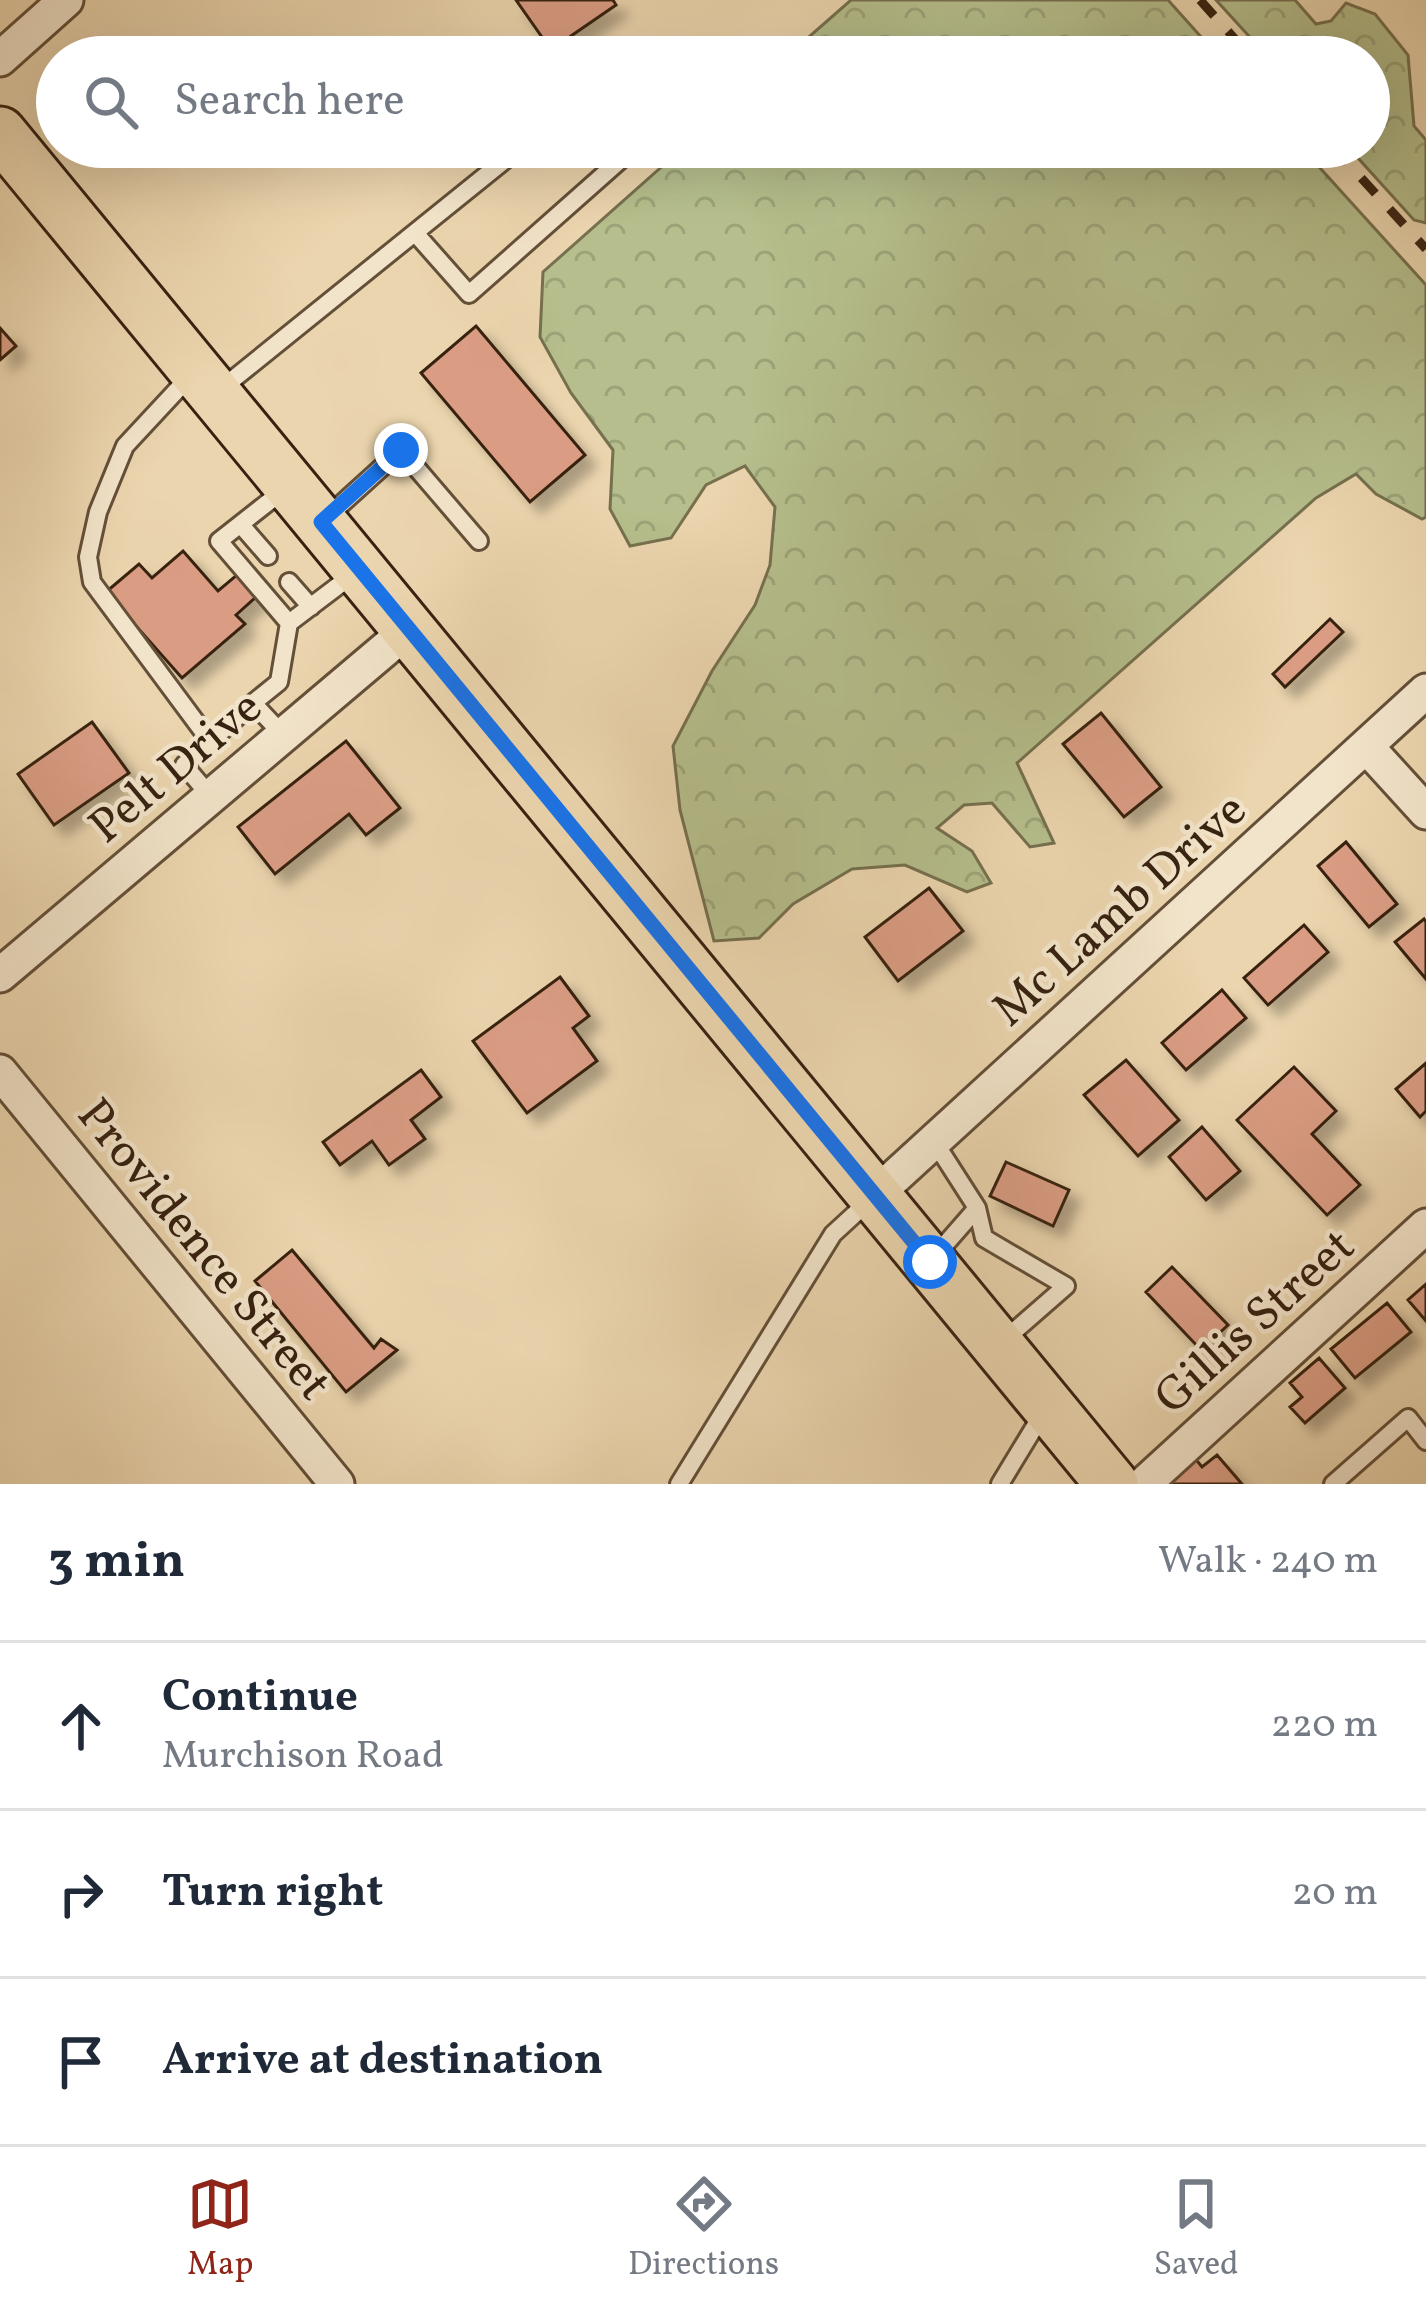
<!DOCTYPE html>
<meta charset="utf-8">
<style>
:root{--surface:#fff;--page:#f6f6f7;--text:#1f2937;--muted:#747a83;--line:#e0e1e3;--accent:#8f2418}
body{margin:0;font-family:Vollkorn,serif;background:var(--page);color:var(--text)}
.stop{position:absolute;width:36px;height:36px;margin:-27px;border:9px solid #1a73e8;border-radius:50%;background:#fff}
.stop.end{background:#1a73e8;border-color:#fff;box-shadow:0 3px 12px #0008}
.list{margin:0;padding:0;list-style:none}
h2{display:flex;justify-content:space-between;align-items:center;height:156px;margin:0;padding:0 48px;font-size:51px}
h2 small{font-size:39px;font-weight:400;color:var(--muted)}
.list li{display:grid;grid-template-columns:78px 1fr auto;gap:36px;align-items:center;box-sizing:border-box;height:168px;padding:0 48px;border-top:3px solid var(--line)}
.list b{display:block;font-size:45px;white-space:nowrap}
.list p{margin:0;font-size:39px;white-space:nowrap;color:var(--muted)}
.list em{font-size:39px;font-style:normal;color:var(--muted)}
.icon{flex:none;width:66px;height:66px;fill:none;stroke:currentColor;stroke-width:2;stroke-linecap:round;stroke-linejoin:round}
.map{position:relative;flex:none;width:1426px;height:1484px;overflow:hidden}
.search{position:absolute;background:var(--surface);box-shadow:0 12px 48px #0002;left:36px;right:36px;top:36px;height:132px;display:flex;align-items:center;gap:30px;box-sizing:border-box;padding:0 42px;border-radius:66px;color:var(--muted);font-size:45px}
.sheet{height:660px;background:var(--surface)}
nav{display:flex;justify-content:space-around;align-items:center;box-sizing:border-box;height:168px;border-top:3px solid var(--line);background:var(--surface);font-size:33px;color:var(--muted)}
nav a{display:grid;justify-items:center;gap:6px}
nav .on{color:var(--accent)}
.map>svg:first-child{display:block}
.forest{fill:url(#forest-crowns);stroke:#76704e;stroke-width:3}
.building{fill:#da9d84;stroke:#372211;stroke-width:3;filter:url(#shadow)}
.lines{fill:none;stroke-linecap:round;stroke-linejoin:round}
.lane-casing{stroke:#644f38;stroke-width:22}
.street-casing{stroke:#644f38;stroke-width:39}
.primary-casing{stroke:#372211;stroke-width:57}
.lane{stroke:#f2e4ca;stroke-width:16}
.street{stroke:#f2e4ca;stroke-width:33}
.primary{stroke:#ebd5ae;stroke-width:51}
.rail{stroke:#372211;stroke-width:9;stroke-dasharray:21 21;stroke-linecap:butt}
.route{stroke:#1a73e8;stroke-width:15}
.labels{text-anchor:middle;stroke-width:9;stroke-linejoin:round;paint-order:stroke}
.street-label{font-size:48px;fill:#372211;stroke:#f2e4ca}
</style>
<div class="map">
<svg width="1426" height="1484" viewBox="0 0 1426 1484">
<defs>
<pattern id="forest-crowns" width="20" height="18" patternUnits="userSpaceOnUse" patternTransform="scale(3)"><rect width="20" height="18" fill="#b5be8c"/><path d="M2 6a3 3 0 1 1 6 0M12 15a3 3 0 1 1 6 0" fill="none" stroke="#9ca378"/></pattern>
<filter id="shadow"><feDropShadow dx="11" dy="11" stdDeviation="6" flood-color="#0004"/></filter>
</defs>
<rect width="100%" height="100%" fill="#ebd5ae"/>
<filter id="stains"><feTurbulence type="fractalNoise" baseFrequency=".00167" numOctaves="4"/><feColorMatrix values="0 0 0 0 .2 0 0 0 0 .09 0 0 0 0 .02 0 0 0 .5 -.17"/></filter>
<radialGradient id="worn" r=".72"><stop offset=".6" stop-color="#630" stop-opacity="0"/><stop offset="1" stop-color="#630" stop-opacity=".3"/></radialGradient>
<path class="forest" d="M851,0h317l51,57h-433z
M1216,0h79l21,24 15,-3 15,-18 29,11 33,41 6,71 12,14v83l-12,-3 -66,-73h21v-90h-101z
M684,147h617l125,138v232l-4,2 -46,-25 -20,-20 -40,24 -299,265 37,80 -24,4 -38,-44 -28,2 -27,23 35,23 19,32 -24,9 -62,-27 -53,4 -59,35 -34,34 -45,3 -34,-131 -7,-64 39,-75 43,-66 15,-40 5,-58 -30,-41 -39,19 -35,53 -41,8 -20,-37 3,-59 -42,-57 -31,-56 3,-65z"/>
<path class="building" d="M516,0h97l3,5 -45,31 14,21h-29z
M476,326l109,129 -55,47 -109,-129z
M0,328l16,18 -16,14z
M183,551l35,40 20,-17 19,22 -21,19 9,9 -63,54 -76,-86 33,-28 13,14z
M1330,619l13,13 -58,55 -12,-13z
M1101,713l60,74 -37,30 -61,-73z
M92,722l37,51 -75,52 -36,-51z
M346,741l54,67 -34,27 -17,-21 -74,60 -37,-47z
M1346,842l51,62 -28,23 -51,-61z
M929,888l34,43 -65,50 -33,-44z
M1424,919l2,3v57l-31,-37z
M1304,925l24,27 -60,53 -24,-27z
M560,977l29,39 -16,12 24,33 -70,52 -54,-72z
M1222,990l24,28 -60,52 -24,-27z
M1126,1060l53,60 -41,36 -54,-61z
M1426,1063v48l-6,6 -24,-28z
M1294,1067l42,44 -24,23 48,51 -33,30 -90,-95z
M421,1070l20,27 -30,23 14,19 -36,26 -17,-24 -32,24 -17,-23z
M1202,1127l38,44 -34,29 -37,-43z
M1006,1162l63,28 -16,36 -63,-30z
M292,1250l82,98 7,-9 16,11 -51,42 -91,-111z
M1172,1267l56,58 -27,25 -55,-58z
M1426,1284v37l-18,-21z
M1387,1303l24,29 -56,46 -24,-29z
M1319,1358l26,30 -40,35 -15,-16 12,-10 -12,-14z
M1217,1455l25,29h-81l33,-27 8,10z"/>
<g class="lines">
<g class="lane-casing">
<path id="lane" d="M416,234l53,60 166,-147
M191,375l-66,71 -27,66 -10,45 4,25 118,159
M221,389l300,-242
M285,489l-66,52 70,82 66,-50
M326,518l75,-68 78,91
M241,525l27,31
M289,582l22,25
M284,736l-31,-33 26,-21 10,-59
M211,797l-27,-32 69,-62
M934,1141l43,67 -42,48
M977,1208l7,30 82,48 -63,55
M679,1484l154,-250 37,-34
M1000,1484l43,-71
M1333,1484l75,-66 18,23"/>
</g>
<g class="street-casing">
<path id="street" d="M0,59l66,-59
M1366,746l60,66
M0,975l409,-346
M0,1072l337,412
M875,1195l551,-504
M1144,1484l282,-258"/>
</g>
<g class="primary-casing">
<path id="primary" d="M0,133l1112,1351"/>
</g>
<use href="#lane" class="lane"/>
<use href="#street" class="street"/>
<use href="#primary" class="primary"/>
<path class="rail" d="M1200,0l51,57
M1333,147l93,102"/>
</g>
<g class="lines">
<path class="route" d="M401,450l-80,72 609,740"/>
</g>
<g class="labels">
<g class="street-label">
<text transform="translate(174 765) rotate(-40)" y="17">Pelt Drive</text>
<text transform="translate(1118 908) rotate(-42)" y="17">Mc Lamb Drive</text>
<text transform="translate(206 1248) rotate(51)" y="17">Providence Street</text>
<text transform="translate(1253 1320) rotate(-42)" y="17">Gillis Street</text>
</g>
</g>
<rect width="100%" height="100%" filter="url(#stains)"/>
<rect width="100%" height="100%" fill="url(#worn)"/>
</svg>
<div class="stop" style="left:930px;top:1262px"></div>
<div class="stop end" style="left:401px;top:450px"></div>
<div class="search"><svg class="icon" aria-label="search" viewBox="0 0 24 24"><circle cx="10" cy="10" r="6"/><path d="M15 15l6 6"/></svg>Search here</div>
</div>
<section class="sheet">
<h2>3 min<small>Walk · 240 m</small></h2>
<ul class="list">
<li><svg class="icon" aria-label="ahead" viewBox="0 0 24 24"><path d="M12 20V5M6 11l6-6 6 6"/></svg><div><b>Continue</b><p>Murchison Road</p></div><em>220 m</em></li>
<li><svg class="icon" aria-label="right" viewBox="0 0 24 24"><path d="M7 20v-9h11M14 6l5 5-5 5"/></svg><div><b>Turn right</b></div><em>20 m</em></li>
<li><svg class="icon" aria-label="arrive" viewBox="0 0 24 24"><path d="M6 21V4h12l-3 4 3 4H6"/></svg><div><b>Arrive at destination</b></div></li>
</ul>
</section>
<nav>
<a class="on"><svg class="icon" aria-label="map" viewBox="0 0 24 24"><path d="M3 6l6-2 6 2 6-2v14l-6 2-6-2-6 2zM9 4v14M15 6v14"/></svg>Map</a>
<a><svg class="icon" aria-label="directions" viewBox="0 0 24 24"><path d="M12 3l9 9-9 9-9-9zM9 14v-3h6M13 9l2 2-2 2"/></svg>Directions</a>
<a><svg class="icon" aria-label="saved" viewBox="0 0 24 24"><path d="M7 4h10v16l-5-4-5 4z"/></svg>Saved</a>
</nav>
